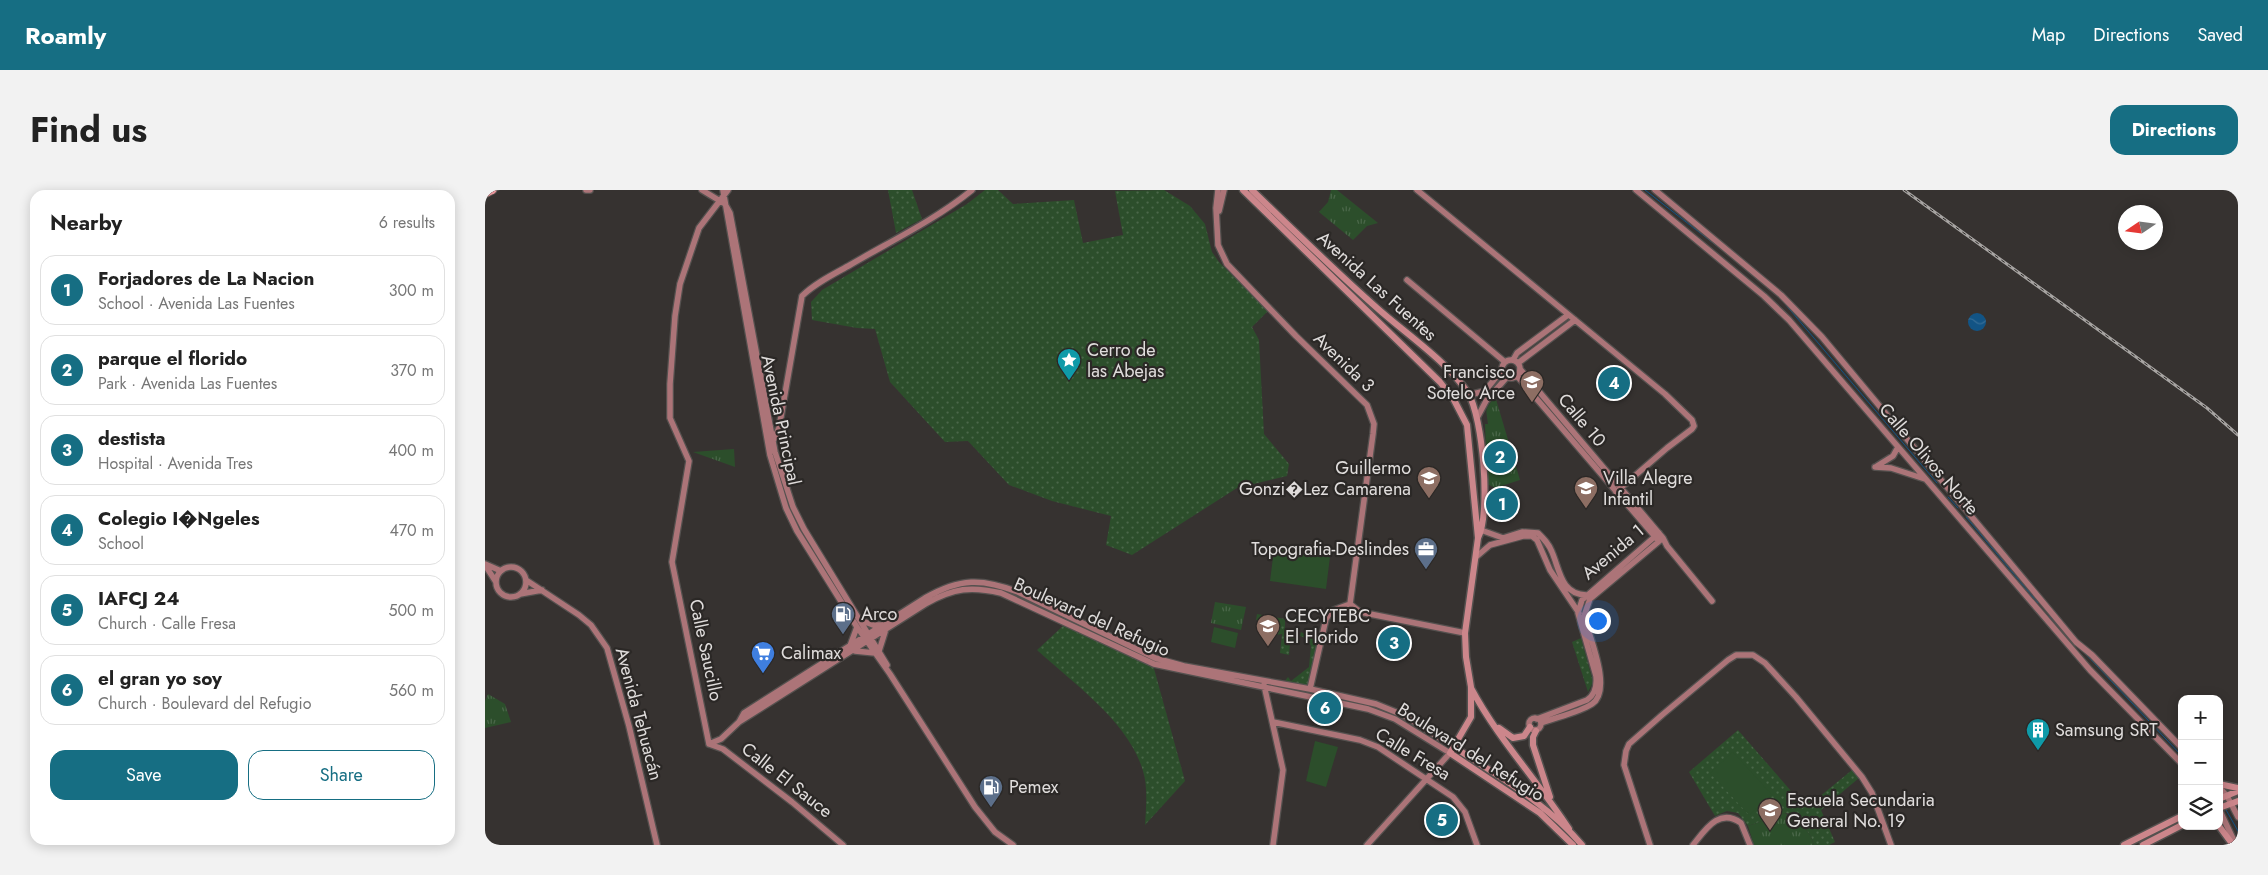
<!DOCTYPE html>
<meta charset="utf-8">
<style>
:root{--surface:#fff;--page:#f2f2f2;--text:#222;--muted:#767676;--line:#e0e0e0;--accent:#166e83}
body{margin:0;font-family:Jost,sans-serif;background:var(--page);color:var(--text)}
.controls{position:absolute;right:15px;bottom:15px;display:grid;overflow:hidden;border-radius:10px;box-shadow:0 2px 12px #0003}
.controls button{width:45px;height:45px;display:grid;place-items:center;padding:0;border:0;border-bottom:1px solid var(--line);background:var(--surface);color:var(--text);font:25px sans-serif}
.compass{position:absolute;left:1633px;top:15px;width:45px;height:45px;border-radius:50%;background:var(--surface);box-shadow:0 2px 12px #0003;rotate:257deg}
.you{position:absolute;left:1112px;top:430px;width:18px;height:18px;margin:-12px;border:4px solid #fff;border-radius:50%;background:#1a73e8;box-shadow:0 0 0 8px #1a73e833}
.badge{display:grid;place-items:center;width:32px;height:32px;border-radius:50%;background:var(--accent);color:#fff;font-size:16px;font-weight:700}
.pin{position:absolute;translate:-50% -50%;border:2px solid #fff;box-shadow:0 1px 5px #0006}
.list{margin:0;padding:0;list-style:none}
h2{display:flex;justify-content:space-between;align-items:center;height:65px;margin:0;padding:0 20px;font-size:21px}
h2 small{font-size:16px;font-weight:400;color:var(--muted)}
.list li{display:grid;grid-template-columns:32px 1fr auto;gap:15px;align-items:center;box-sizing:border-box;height:70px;margin:0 10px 10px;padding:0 10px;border:1px solid var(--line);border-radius:15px}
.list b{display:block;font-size:19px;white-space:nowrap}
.list p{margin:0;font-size:16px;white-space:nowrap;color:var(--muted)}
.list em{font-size:16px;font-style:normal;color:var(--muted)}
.actions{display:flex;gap:10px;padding:15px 20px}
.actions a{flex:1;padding:11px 0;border:1px solid var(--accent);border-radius:15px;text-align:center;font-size:18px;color:var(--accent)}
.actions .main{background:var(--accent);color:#fff}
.icon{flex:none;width:28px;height:28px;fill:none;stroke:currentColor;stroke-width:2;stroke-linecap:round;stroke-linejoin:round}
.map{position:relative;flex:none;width:1753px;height:655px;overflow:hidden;border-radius:15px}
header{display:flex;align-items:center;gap:30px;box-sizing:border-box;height:70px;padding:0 25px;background:var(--accent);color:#fff}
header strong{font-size:24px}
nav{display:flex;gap:28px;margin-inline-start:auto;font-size:18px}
.intro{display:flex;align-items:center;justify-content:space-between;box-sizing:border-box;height:120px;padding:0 30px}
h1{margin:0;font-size:35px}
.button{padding:12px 22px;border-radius:15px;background:var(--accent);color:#fff;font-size:18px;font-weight:700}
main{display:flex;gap:30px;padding:0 30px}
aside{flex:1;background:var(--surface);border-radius:15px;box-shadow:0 2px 12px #0003}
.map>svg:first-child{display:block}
.grass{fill:url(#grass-dots)}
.park{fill:url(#park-tufts)}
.pitch{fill:#2c4e2b}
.water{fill:url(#water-waves)}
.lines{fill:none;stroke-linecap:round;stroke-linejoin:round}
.stream{stroke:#125485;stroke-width:1}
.secondary-casing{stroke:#55514f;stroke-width:8}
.primary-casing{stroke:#55514f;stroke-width:9}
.highway-casing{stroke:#55514f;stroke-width:9}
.secondary{stroke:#ac7478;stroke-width:5.5}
.primary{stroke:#cc868b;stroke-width:6}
.highway{stroke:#ea959b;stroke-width:7}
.rail-casing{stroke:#a7a4a2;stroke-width:3}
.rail{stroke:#2b2826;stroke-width:1;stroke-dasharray:4;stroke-linecap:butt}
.labels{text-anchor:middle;stroke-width:4.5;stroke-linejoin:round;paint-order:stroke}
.street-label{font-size:18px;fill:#e0dddc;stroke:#2b2826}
.poi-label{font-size:18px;fill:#e0dddc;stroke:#2b2826;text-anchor:start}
</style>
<header>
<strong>Roamly</strong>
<nav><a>Map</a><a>Directions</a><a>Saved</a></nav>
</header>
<div class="intro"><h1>Find us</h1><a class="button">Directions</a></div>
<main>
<aside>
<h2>Nearby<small>6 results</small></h2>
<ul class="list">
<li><span class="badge">1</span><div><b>Forjadores de La Nacion</b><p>School · Avenida Las Fuentes</p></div><em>300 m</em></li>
<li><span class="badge">2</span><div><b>parque el florido</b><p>Park · Avenida Las Fuentes</p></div><em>370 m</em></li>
<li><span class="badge">3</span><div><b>destista</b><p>Hospital · Avenida Tres</p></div><em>400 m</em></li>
<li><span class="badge">4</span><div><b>Colegio I�Ngeles</b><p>School</p></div><em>470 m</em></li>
<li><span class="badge">5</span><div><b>IAFCJ 24</b><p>Church · Calle Fresa</p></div><em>500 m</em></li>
<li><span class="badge">6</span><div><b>el gran yo soy</b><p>Church · Boulevard del Refugio</p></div><em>560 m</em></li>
</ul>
<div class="actions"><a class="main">Save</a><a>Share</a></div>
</aside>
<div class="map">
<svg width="1753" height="655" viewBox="0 0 1753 655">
<defs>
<pattern id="grass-dots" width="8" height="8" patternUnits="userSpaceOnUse" patternTransform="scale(1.25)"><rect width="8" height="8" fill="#2c4e2b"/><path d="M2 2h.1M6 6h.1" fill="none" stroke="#4a6749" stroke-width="1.8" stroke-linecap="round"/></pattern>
<pattern id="park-tufts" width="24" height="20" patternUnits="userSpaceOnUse" patternTransform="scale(1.25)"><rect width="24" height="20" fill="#2c4e2b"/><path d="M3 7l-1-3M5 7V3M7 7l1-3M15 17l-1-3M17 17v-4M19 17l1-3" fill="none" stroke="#4a6749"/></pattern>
<pattern id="water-waves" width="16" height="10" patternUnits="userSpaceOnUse" patternTransform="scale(1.25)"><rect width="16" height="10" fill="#125485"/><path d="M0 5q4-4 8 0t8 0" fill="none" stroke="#346c96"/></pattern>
</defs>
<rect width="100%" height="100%" fill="#363230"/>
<path class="grass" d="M403,0h24l10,29 -26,14z
M500,0h13l15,14 61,-4 9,43 40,-8 -8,-44 49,-1 26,16 15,18 7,28 7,10 49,49 -16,16 7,13 5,94 25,30 -2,12 -50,12 -105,67 -26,-10 5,-29 -59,-15 -43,-16 -41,-44 -23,1 -55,-60 -15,-53 -18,-1 -45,-8 -1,-18 11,-12 145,-86z
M772,424l28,5v17l15,-4 -4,8 -6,3 -1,12 -9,-2 2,-19 -7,1 1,-11 -20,-4z
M579,435l89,40 32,116 -40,44c1,-17 3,-38 -2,-54 -14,-49 -70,-88 -106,-121z
M816,442l16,9 -9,45 -24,-4 4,-5 3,4 18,-14 2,-21 -5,-8 -6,-2z
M1096,448l12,44 -5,10 -16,-50z
M786,493l109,25 13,5 58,35 -1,2 -61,-36 -119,-26z
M1253,540l60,69 21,-2 33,-27 7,8 -38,32 14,32 -6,3h-15l-3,-8 -14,-22 -12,-2 -37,13 -10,-13 -11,-2 -12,5 -26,-44z"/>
<path class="park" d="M846,0h6l41,33 -11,3 -14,14 -34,-28 9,-10z
M1010,206l25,84 -25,8 -8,-4 -2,-60h3c-2,-17 -4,-12 7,-28z
M249,259l1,18 -42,-15z
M730,412l31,5 -5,23 -30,-7z
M3,504l17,10 6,18 -26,6v-27z
M1300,623l4,3 8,-1 14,22 3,8h-60l-6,-19z"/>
<path class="pitch" d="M789,359l56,8 -4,32 -56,-8z
M729,437l24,6 -3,15 -24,-6z
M830,551l23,6 -12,40 -20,-6z
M1248,562l39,43 -23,20 -39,-42z"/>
<path class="water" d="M1483 132a9 9 0 1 1 18 0a9 9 0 1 1-18 0Z"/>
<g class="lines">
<path class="stream" d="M1160,0l90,70
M1295,108l157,185
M1463,307l10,11
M1481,327l72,86
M1564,426l13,14
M1596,459l101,107
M1740,618l13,23"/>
<g class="secondary-casing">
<path id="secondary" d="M101,0h4
M217,0l23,14 5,9 45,239 18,55 11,22 83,136
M238,0l47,265 16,53 11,23 60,96 33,47 85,133 20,25 18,13
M733,0l-2,18 2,37 9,19 69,72 71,69 7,19 -1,10 -23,170
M932,0l248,204 27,26 2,6 -2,3 -25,19 -51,44
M1151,0l128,106 25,24 301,350 92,94
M1170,0l126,105 41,42 254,305 16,13 90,93
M734,21l5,-21
M922,90l98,82
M1028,170l4,-7 51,-38
M1017 179a9 9 0 1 1 18 0a9 9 0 1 1-18 0Z
M1033,173l57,-43
M1035,179l143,169 4,8 45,55
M1032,186l140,163
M984,205l16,-4 17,-21
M993,226l8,-15 21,-24
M288,251l6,-13 23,-132c13,-13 32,-22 48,-31 41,-24 85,-45 122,-75
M1392,276l16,-10 5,-9
M1390,277l16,1 34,11
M993,339l25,9 19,-6 16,1c6,6 11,11 14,19 8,19 9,42 34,43
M991,367l14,-12 33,-9h9l5,4 13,30 29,43
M0,374l16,7
M0,375l11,17
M11 392a15 15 0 1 1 30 0a15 15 0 1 1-30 0Z
M41,390l53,35 12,10 16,23 22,78 28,119
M35,404l22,-4
M865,414l10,8 105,21
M375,430l13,5h9
M365,456l7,-19
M370,461l20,2
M394,461l6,-19
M779,495l19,85 -10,75
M825,499l16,-70 5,-8 19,-7
M1044 534a6 6 0 1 1 12 0a6 6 0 1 1-12 0Z
M1052,529l50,-19c9,-6 10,-15 9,-24l-18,-63 4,-13 77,-67
M254,532l5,-9 181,-115c35,-20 57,-20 93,-6l137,66 29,8 126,23 66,15 27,11 51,32
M788,532l87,18 18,7 75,50 12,15 12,33
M1056,533c16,-6 37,-10 51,-19 21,-14 -3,-68 -8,-88l6,-17 73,-61
M224,554l12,-5 18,-17 188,-119c27,-15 44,-17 74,-10l153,71 214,45 27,10 55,34 -83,92
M224,554l-37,-182 17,-101 -19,-43v-34l5,-68 5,-32 19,-56 29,-38
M224,554l14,5 69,53 51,43
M1734,597l8,9 11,21
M1734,619l17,36
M1165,655l-26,-80 2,-14 3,-7 33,-29 66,-55 8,-5h17l12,8 31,34 66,80 10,16 19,52
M1208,655c12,-15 26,-38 48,-22l9,22"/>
</g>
<g class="primary-casing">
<path id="primary" d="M758,0l197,192 14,18 13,25 11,113 -13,95 1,24 5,30v30l-21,36 90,60 33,32
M767,0c41,40 82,80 125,118 28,25 71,54 91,85 15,24 23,121 10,145
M986,498c27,51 67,93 98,141
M1014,538l14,10 11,-2 6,-9
M1051,541l-3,6v8l17,52
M969,557c44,29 94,57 128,98
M1734,594l19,4
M1734,609l19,-8
M1734,618l19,-7
M1734,636l14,19
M1639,655l58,-29
M1658,655l39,-20"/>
</g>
<g class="highway-casing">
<path id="highway" d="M0,4l8,-4"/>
</g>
<use href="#secondary" class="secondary"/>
<use href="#primary" class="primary"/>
<use href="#highway" class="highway"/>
<g class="rail-casing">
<path id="rail" d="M1419,0l303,218 31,27"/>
</g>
<use href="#rail" class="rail"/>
</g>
<defs>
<g id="sight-pin" transform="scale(1.25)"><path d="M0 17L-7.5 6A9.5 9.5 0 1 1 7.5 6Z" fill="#0f9aa8" stroke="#2b2826"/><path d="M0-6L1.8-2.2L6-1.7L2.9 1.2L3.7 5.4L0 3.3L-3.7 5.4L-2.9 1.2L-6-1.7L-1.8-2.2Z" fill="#fff"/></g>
<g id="school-pin" transform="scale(1.25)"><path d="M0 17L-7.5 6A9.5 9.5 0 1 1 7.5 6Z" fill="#8d6e63" stroke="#2b2826"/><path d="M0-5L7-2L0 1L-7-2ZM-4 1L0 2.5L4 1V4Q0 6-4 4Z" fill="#fff"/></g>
<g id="office-pin" transform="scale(1.25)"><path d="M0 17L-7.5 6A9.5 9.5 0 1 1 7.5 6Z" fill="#5c6f8a" stroke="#2b2826"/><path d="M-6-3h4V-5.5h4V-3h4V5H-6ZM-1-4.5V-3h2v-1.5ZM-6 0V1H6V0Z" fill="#fff"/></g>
<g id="fuel-pin" transform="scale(1.25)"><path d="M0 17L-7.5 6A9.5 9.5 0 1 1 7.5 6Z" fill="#5c6f8a" stroke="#2b2826"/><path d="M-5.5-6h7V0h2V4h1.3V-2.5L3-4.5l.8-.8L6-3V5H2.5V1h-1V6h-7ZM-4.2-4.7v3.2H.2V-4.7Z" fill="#fff"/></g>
<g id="supermarket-pin" transform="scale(1.25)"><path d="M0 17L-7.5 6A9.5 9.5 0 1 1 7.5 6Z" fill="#3f7fe0" stroke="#2b2826"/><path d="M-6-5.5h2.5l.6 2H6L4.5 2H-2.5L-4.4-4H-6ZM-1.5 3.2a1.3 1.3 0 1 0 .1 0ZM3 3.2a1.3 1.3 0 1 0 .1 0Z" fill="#fff"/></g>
<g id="building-pin" transform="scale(1.25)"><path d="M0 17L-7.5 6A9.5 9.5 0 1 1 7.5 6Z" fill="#0f9aa8" stroke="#2b2826"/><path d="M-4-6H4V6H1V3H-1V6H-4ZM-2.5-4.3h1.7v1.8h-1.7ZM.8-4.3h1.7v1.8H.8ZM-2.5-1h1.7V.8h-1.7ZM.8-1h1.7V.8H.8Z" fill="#fff"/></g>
</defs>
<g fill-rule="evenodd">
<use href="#sight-pin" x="584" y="170"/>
<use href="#school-pin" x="1047" y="192"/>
<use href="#school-pin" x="944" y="288"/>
<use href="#school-pin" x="1101" y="298"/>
<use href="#office-pin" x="941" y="359"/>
<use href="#fuel-pin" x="358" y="424"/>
<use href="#school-pin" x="783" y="436"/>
<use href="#supermarket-pin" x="278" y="463"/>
<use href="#building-pin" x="1553" y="540"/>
<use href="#fuel-pin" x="506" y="597"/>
<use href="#school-pin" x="1285" y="620"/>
</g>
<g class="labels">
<g class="street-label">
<text transform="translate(892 96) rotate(42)" y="6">Avenida Las Fuentes</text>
<text transform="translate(859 172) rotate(44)" y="6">Avenida 3</text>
<text transform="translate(296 230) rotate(78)" y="6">Avenida Principal</text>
<text transform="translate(1097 230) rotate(50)" y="6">Calle 10</text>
<text transform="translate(1444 269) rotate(49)" y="6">Calle Olivos Norte</text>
<text transform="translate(1128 362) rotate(-40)" y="6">Avenida 1</text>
<text transform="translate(607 427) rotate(24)" y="6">Boulevard del Refugio</text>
<text transform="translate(221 460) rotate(78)" y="6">Calle Saucillo</text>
<text transform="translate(154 524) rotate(75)" y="6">Avenida Tehuacán</text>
<text transform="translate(986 562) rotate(32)" y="6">Boulevard del Refugio</text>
<text transform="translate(928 564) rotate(31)" y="6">Calle Fresa</text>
<text transform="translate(302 590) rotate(38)" y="6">Calle El Sauce</text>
</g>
<g class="poi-label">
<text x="602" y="166">Cerro de<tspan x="602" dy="21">las Abejas</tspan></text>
<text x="1030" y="188" text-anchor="end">Francisco<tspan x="1030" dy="21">Sotelo Arce</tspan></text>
<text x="926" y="284" text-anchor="end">Guillermo<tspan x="926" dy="21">Gonzi�Lez Camarena</tspan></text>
<text x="1118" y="294">Villa Alegre<tspan x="1118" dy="21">Infantil</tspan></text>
<text x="924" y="365" text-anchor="end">Topografia-Deslindes</text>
<text x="376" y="430">Arco</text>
<text x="800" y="432">CECYTEBC<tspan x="800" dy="21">El Florido</tspan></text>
<text x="296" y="469">Calimax</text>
<text x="1570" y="546">Samsung SRT</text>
<text x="524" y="603">Pemex</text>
<text x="1302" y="616">Escuela Secundaria<tspan x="1302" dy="21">General No. 19</tspan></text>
</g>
</g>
</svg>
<div class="controls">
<button>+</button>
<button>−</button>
<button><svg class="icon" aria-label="layers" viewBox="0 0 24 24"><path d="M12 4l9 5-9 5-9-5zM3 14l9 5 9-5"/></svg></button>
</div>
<svg class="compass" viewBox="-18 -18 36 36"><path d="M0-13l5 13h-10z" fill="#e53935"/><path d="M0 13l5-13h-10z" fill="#767676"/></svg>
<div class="you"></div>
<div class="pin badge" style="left:1017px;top:314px">1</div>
<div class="pin badge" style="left:1015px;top:267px">2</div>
<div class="pin badge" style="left:909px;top:453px">3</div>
<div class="pin badge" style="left:1129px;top:193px">4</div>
<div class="pin badge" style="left:957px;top:630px">5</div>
<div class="pin badge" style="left:840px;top:518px">6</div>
</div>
</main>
